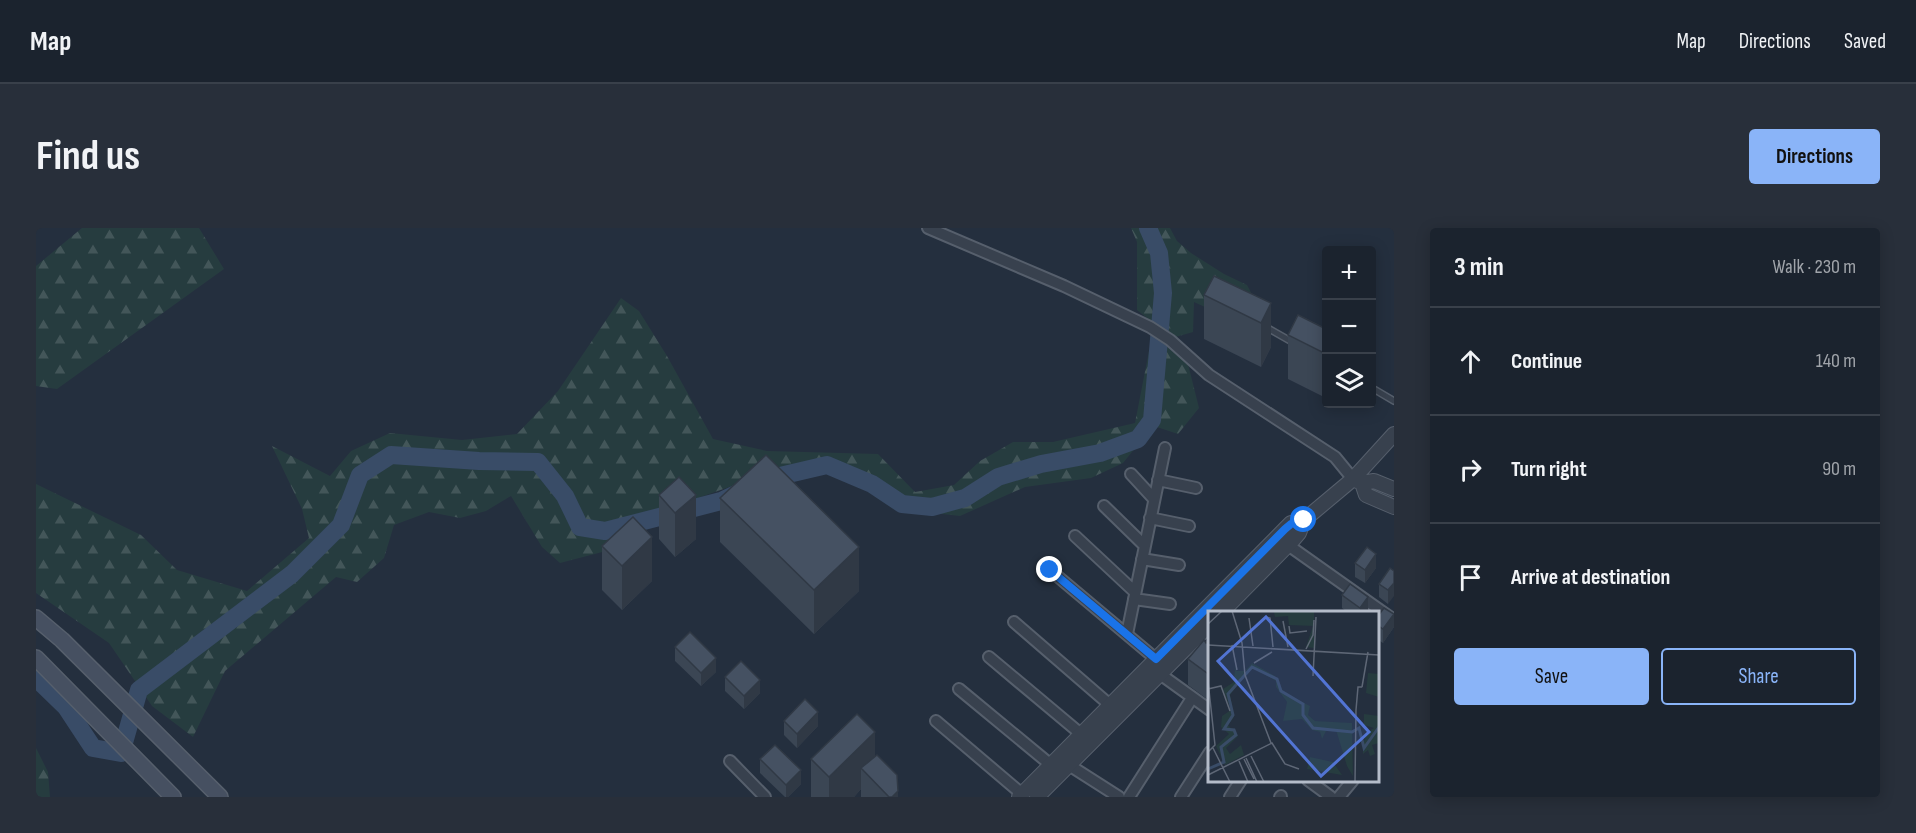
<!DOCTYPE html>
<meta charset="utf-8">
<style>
:root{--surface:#1b232e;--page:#282f3a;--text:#f1f3f6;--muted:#a0a4aa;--line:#39404a;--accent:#8ab4f8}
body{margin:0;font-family:"Sofia Sans Condensed",sans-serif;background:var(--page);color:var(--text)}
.controls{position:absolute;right:18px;top:18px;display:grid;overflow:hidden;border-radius:6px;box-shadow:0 3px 15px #0003}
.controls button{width:54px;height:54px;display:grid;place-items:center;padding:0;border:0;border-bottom:2px solid var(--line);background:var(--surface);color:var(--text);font:30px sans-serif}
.stop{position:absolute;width:18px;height:18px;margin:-14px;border:4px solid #1a73e8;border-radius:50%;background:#fff}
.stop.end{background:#1a73e8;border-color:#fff;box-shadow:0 2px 6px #0008}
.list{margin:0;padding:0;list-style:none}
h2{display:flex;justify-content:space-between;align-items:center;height:78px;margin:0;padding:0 24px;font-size:26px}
h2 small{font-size:20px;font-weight:400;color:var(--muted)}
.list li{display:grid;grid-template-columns:39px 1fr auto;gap:18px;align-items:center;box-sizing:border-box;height:108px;padding:0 24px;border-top:2px solid var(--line)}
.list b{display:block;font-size:22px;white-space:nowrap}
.list em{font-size:20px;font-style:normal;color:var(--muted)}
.actions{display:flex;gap:12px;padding:18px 24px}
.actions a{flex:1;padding:14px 0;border:2px solid var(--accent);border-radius:6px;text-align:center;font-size:21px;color:var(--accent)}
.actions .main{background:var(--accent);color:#111}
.icon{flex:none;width:33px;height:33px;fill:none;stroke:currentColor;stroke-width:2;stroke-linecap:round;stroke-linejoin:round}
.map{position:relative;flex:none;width:1358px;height:569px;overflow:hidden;border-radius:6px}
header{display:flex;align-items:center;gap:36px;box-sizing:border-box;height:84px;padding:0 30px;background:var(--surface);border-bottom:2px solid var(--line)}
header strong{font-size:28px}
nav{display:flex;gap:33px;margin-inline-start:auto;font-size:21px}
.intro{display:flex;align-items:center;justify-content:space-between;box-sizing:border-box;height:144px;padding:0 36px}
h1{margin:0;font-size:42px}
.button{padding:15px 27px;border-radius:6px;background:var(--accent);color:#111;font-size:21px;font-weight:700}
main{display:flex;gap:36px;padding:0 36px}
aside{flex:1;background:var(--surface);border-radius:6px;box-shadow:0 3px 15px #0003}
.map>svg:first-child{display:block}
.forest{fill:url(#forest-firs)}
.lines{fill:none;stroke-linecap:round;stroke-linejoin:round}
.river{stroke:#394c67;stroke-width:18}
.service-casing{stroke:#565f6c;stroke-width:8}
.minor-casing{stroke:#565f6c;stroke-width:14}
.tertiary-casing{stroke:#565f6c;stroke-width:16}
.secondary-casing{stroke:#565f6c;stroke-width:18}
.service{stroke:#38414e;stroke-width:5}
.minor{stroke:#38414e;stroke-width:10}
.tertiary{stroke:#38414e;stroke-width:14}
.secondary{stroke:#465061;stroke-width:15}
.wall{fill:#3b4654}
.shaded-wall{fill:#303945}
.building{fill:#455162;stroke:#303945;stroke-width:1.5}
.route{stroke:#1a73e8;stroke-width:8}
.inset-river{fill:none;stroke:#394c67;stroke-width:3}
.inset-road{fill:none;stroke:#5e6776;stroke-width:1.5}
.view{fill:#5274d3;fill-opacity:0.15;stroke:#5274d3;stroke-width:3}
.inset-edge{fill:none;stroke:#b4bcc9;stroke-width:3}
</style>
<header>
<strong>Map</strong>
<nav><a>Map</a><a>Directions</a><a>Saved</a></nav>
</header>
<div class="intro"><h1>Find us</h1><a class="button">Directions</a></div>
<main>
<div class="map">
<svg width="1358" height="569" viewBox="0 0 1358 569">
<defs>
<pattern id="forest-firs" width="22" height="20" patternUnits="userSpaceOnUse" patternTransform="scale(1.5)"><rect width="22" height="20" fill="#263c3f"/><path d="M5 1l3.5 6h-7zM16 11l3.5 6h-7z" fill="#435659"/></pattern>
</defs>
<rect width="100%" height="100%" fill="#242f3e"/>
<path class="forest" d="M46,0h117l25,41 -167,120 -21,-3v-120z
M1095,0h39l7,13 14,12 33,21 23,11 12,23 -54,-1 -11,-5 -1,30 -21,6 -35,-28v-68z
M585,70l18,13 28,45 46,83 54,12 111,3 37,38 39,-7 26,-24 33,-19h40l82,-19 14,-72 17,-5 22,18 11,44 -21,26 -21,-7 -8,4 -26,32 -32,15 -66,9 -65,29 -53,-6 -31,-34 -48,-15 -35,7 -61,18 -63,22 -59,42 -50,13 -18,-16 -31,-51 -25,15 -26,7 -31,-6 -35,13 -10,33 -27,24 -21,-5 -111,94 -32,66 -41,-31 -43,-63 -73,-50v-109l105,51 36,35 70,21 62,-53 -7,-29 -30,-63 58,30 21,-25 39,-18 72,7 55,-6 41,-43z
M0,520l12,24 2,25h-14z"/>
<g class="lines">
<path class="river" d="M0,450l30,29 27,41 28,5 18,-63 153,-116 49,-49 19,-50 31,-20 88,6 59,1 27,34 15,31 25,4 116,-30 46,-22 60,-14 45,19 30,20 30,3 33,-9 33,-21 43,-13 59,-11 38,-14 14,-19 11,-127 -4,-40 -11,-25"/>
<g class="service-casing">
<path id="service" d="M1230,99l28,16
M1336,160l22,13"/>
</g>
<g class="minor-casing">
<path id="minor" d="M892,0l136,58 86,41 20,13 39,35 126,82 18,22
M1095,246l23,25
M1122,252l38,8
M1068,278l41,40
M1114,290l39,8
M1039,308l60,56
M1252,317l106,75
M1106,331l37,6
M1014,342l106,89
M1098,371l36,5
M978,394l96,83
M1091,406l38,-186
M953,429l92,77
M1124,446l50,36
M923,461l92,76
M900,493l86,73
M694,533l35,36
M1033,537l50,32
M1272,552l23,17
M1093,569l63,-99
M1145,569l29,-45
M1194,569l11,-17
M1244,569l1,-1
M1303,569l14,-17"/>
</g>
<g class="tertiary-casing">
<path id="tertiary" d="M1317,251l9,4 12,-2 20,8
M1326,255l4,12 28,12
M1185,385l72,-73 6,-7 5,-13
M983,569l266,-268 6,-6 13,-3 49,-41 41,-45
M1001,569l173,-173"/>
</g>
<g class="secondary-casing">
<path id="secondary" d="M0,390l26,22 158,157
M0,430l137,139"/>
</g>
<use href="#service" class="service"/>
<use href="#minor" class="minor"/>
<use href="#tertiary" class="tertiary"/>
<use href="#secondary" class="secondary"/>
</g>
<path class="wall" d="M1168,67l67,8v44l-10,20 -57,-28z
M1290,101v69l-38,-19v-44z
M643,249l17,62 -21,18 -16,-18v-44z
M684,270l139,93 -45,43 -94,-92z
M566,318l50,35 -30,29 -20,-20z
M1319,335l21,5 -11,15 -10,-6z
M1358,343l-6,33 -9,-7v-13z
M1306,367l26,16 -1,1h-20l-5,-4z
M1341,389l17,10 -11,16 -6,-4z
M1173,411v57l-2,3 -19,-14v-26z
M639,419l41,25 -15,14 -26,-25z
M689,449l35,16 -16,16 -19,-18z
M748,493l34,5 -21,22 -13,-13z
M839,528l23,41h-37v-8l-7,8h-43v-38z
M724,531l41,25 -13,13h-3l-25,-24z"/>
<path class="shaded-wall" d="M1235,75v44l-10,20v-44z
M660,267v44l-21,18v-44z
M616,309v44l-30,29v-44z
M823,319v44l-45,43v-44z
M1340,326v14l-11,15v-13z
M1358,355v13l-6,8v-14z
M1332,369v14l-1,1h-7v-4z
M1358,386v13l-11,16v-14z
M680,430v14l-15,14v-13z
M1173,443v25l-2,3v-26z
M724,452v13l-16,16v-13z
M782,484v14l-21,22v-14z
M839,504v44l-14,-8v21l-7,8h-25v-20z
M765,542v14l-13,13h-2v-12z
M862,563v6h-6z"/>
<path class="building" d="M1178,48l57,27 -10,20 -57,-28z
M1262,87l28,14v25l-38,-19z
M730,227l93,92 -45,43 -94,-92z
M643,249l17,18 -21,18 -16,-18z
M597,289l19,20 -30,29 -20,-20z
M1331,319l9,7 -11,16 -10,-7z
M1354,340l4,3v12l-6,7 -9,-6z
M1314,356l18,13 -8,11 -18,-13z
M1348,380l10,6 -11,15 -6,-4v-8z
M654,404l26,26 -15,15 -26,-26z
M1173,411v32l-2,2 -19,-14 16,-19 2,3z
M705,433l19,19 -16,16 -19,-19z
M769,471l13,13 -21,22 -13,-13z
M821,486l18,18 -46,45 -18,-18z
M739,517l26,25 -15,15 -26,-26z
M841,527l20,20 1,16 -6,6h-3l-28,-29z"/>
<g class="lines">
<path class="route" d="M1014,342l106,89 129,-130 6,-5 13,-4"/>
</g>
<g transform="translate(1172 383)">
<rect width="171" height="171" fill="#242f3e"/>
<path d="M57,0h49v37l-8,-1 7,-21 -24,-1 -1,-9 -13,1 -1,-5zM44,52l23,13 9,17 26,13 -2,9 7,6 37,2 1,53 -6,-10 -11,-36 -9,-1 -5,10 -2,-7 -8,-2 -10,-11 -19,2 4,-19 -11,-15v-6l-22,-13 -9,3zM27,55l1,5h8v5l-14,19 4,22 -6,8 10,11 -12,12 4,6 11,-9 3,10 -19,10 -9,-19 13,-12 -8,-7 1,-11 9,-6 -8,-21 11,-7zM160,62l11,1v23l-13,-4zM156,103l15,2v27l-7,2 3,9 -5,2 -2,-6 -5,4v-9l3,-12 8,-5 -10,-3zM102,146l23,5 9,13 -35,-6z" fill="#263c3f"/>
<path class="inset-river" d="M0,158l16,-7 -3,-15 15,-12 -2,-5 -10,-1 9,-14 -5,-21 24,-27 25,12 4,12 22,13v11l10,13 39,4 7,-4 5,20 15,-21"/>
<path class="inset-road" d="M24,0l10,32 3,32 26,68M58,6l4,1 3,29M41,7l4,28M75,10l5,26M0,13l14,-13M81,15l1,7 17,-2M0,34l171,10M24,34l5,25M98,38l7,-14 1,-15M46,52l18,-11M105,65l3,-59M0,70l7,64 -7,7M154,76l6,-35M0,78l13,-3 9,25M5,137l17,34M43,145l13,26M38,147l11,24M36,148l10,20M31,150l9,21M0,164l64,-32 13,21 14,5M147,171l1,-72 2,-23h4"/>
<path class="view" d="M58,6l103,115 -48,44 -103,-115z"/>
<rect width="171" height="171" class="inset-edge"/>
</g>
</svg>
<div class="controls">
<button>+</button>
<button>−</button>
<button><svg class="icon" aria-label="layers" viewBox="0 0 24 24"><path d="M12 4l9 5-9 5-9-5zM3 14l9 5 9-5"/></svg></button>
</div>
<div class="stop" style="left:1268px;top:292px"></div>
<div class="stop end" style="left:1014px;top:342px"></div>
</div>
<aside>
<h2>3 min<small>Walk · 230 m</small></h2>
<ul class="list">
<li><svg class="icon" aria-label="ahead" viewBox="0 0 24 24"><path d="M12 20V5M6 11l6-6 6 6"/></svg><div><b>Continue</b></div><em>140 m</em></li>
<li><svg class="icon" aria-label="right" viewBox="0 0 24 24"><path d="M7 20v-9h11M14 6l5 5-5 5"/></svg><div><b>Turn right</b></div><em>90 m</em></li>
<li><svg class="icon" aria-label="arrive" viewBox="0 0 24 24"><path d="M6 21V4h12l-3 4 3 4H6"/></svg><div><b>Arrive at destination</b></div></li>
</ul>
<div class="actions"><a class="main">Save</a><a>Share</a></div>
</aside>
</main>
